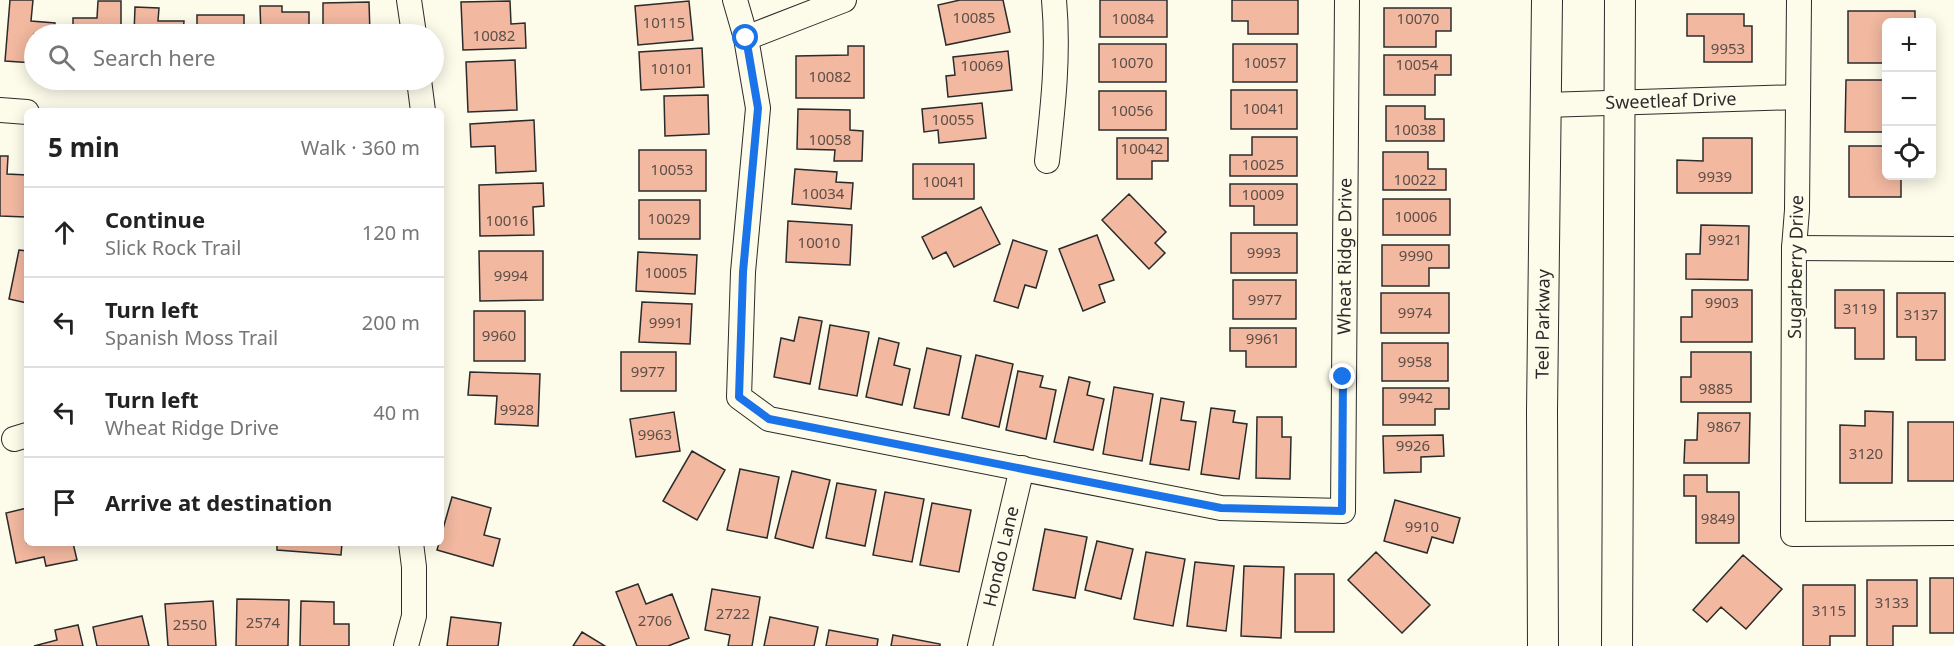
<!DOCTYPE html>
<meta charset="utf-8">
<style>
:root{--surface:#fff;--page:#f2f2f2;--text:#222;--muted:#767676;--line:#e0e0e0}
body{margin:0;font-family:"Noto Sans",sans-serif;background:var(--page);color:var(--text)}
.controls{position:absolute;right:18px;top:18px;display:grid;overflow:hidden;border-radius:9px;box-shadow:0 3px 15px #0003}
.controls button{width:54px;height:54px;display:grid;place-items:center;padding:0;border:0;border-bottom:2px solid var(--line);background:var(--surface);color:var(--text);font:30px sans-serif}
.stop{position:absolute;width:18px;height:18px;margin:-14px;border:4px solid #1a73e8;border-radius:50%;background:#fff}
.stop.end{background:#1a73e8;border-color:#fff;box-shadow:0 2px 6px #0008}
.list{margin:0;padding:0;list-style:none}
h2{display:flex;justify-content:space-between;align-items:center;height:78px;margin:0;padding:0 24px;font-size:26px}
h2 small{font-size:20px;font-weight:400;color:var(--muted)}
.list li{display:grid;grid-template-columns:39px 1fr auto;gap:18px;align-items:center;box-sizing:border-box;height:90px;padding:0 24px;border-top:2px solid var(--line)}
.list b{display:block;font-size:22px;white-space:nowrap}
.list p{margin:0;font-size:20px;white-space:nowrap;color:var(--muted)}
.list em{font-size:20px;font-style:normal;color:var(--muted)}
.icon{flex:none;width:33px;height:33px;fill:none;stroke:currentColor;stroke-width:2;stroke-linecap:round;stroke-linejoin:round}
.map{position:relative;flex:none;width:1954px;height:646px;overflow:hidden}
.search{position:absolute;background:var(--surface);box-shadow:0 3px 15px #0003;left:24px;top:24px;width:420px;height:66px;display:flex;align-items:center;gap:15px;box-sizing:border-box;padding:0 21px;border-radius:33px;color:var(--muted);font-size:22px}
.panel{position:absolute;background:var(--surface);box-shadow:0 3px 15px #0003;left:24px;top:108px;width:420px;height:438px;border-radius:9px}
.map>svg:first-child{display:block}
.building{fill:#f2b8a0;stroke:#2b2b2b;stroke-width:1.5}
.lines{fill:none;stroke-linecap:round;stroke-linejoin:round}
.minor-casing{stroke:#2b2b2b;stroke-width:26}
.major-casing{stroke:#2b2b2b;stroke-width:32}
.minor{stroke:#fdfbea;stroke-width:24}
.major{stroke:#fdfbea;stroke-width:30}
.route{stroke:#1a73e8;stroke-width:8}
.labels{text-anchor:middle;stroke-width:4.5;stroke-linejoin:round;paint-order:stroke}
.number-label{font-size:15px;fill:#5d4e48}
.street-label{font-size:18px;fill:#2b2b2b;stroke:#fdfbea}
</style>
<div class="map">
<svg width="1954" height="646" viewBox="0 0 1954 646">
<rect width="100%" height="100%" fill="#fdfbea"/>
<path class="building" d="M10,0h23l-2,21 24,2 -1,11h-20v29l-29,-2z
M960,0h43l7,32 -64,13 -8,-40z
M1100,0h67v37h-67z
M1232,0h66v34h-50v-13h-16z
M98,1h23v33h-48v-16h24z
M510,1l1,23 14,-1 1,25 -63,2 -2,-48z
M689,1l4,39 -55,5 -3,-39z
M369,2l1,32h-47v-31z
M260,6h22v6h27v22h-48z
M135,7l24,1 -1,13h26l-1,13h-49z
M1384,8h67v23h-15v16h-52z
M1848,11h67v11h-29v41h-38z
M1687,14h57v12h8v36h-48v-26h-17z
M197,15h47v19h-47z
M1099,44h67v38h-67z
M1233,44h64v38h-64z
M848,46h16v52h-68v-42l52,-1z
M702,48l2,39 -63,3 -2,-38z
M1008,51l4,39 -64,7 -2,-21 9,-1 -2,-18z
M1384,55h67v20h-16v20h-51z
M515,60l2,50 -49,2 -2,-50z
M1846,80h40v52h-41z
M1231,90h66v39h-66z
M1099,91h67v39h-67z
M708,95l1,39 -44,2 -1,-40z
M982,103l4,35 -47,5 -1,-13 -14,2 -2,-23z
M1386,106h39v13h19v22h-58z
M798,109l52,1v20l13,1 -1,30h-28l1,-11 -38,-1z
M534,120l2,51 -40,2 -1,-27 -24,1 -1,-23z
M1252,137h45v39h-67v-21h22z
M1117,138h51v23h-16v18h-35z
M1703,138h49v55h-75v-33l26,1z
M1849,146h37v30h15v21h-52z
M639,150h67v41h-67z
M1383,152h45v17h18v21h-63z
M0,156h8l-1,18 20,1 -1,42 -26,-1z
M913,164h61v35h-61z
M795,169l42,3 -1,10 17,1 -2,26 -59,-5z
M543,183l1,23 -11,1 1,28 -54,1 -1,-51z
M1230,184h67v41h-43v-19h-24z
M1129,194l37,38 -11,11 10,10 -16,16 -47,-49z
M1383,199h67v36h-67z
M639,200h61v39h-61z
M981,207l19,37 -46,23 -8,-15 -13,7 -11,-22z
M788,221l64,4 -2,40 -64,-3z
M1701,225l48,1 -1,54 -62,-1v-25h14z
M1231,233h66v40h-66z
M1097,235l17,45 -15,5 6,17 -22,9 -24,-62z
M1013,240l34,11 -11,37 -11,-3 -7,23 -24,-7z
M1382,245h67v23h-20v18h-47z
M19,250l8,1v52l-18,-4z
M479,251h64v49l-63,1z
M638,252l59,3 -2,39 -59,-3z
M1233,280h63v39h-63z
M1692,290h60v52h-71v-25h11z
M1835,290h49v69h-29v-31h-20z
M1381,293h68v40h-68z
M1897,293h48v67h-29v-23h-19z
M642,302l50,2 -2,40 -51,-2z
M474,311h51v50h-51z
M799,317l23,4 -12,63 -36,-7 7,-39 13,3z
M830,325l39,7 -12,64 -38,-7z
M1230,328h66v39h-50v-16h-16z
M879,338l20,5 -5,22 16,4 -8,36 -36,-8z
M1382,343h66v38h-66z
M927,348l34,8 -12,59 -35,-7z
M621,352h55v39h-55z
M1691,352h60v50h-70v-25h10z
M976,355l37,9 -14,63 -37,-9z
M1018,371l25,5 -3,11 16,3 -10,49 -40,-9z
M470,372l70,2 -2,52 -43,-2 2,-28 -29,-1z
M1069,377l21,5 -3,13 17,4 -11,51 -39,-8z
M1114,387l39,7 -11,67 -39,-7z
M1383,388h66v21h-14v16h-52z
M1161,398l23,4 -3,18 15,2 -7,48 -39,-6z
M1211,408l24,3 -2,11 14,2 -8,55 -38,-5z
M1865,411l28,1 -1,71h-52v-58l25,1z
M674,412l6,39 -44,6 -6,-38z
M1698,413h52l-1,50h-65l1,-23h12z
M1257,417h25v20h9l-1,42 -34,-1z
M1908,422h46v59h-46z
M1443,435l1,21 -23,1v15l-37,1 -1,-37z
M692,451l33,19 -28,50 -34,-19z
M740,469l39,8 -12,61 -40,-8z
M792,471l38,9 -17,68 -38,-10z
M1684,475h23v17h32v51h-43v-47h-12z
M837,483l39,7 -11,56 -39,-8z
M885,492l39,7 -12,63 -39,-7z
M452,497l39,11 -7,27 16,4 -7,27 -56,-16z
M1395,500l65,18 -7,25 -21,-6 -5,16 -43,-12z
M932,503l39,7 -12,62 -39,-7z
M27,508v35h46l4,17 -31,6 -2,-9 -28,6 -10,-50z
M1045,529l42,8 -12,61 -42,-8z
M1097,541l36,8 -12,50 -36,-9z
M277,543h65l-1,12 -64,-5z
M1146,552l39,7 -12,67 -39,-7z
M1376,552l54,53 -28,28 -54,-53z
M1743,555l39,34 -36,40 -25,-22 -14,15 -14,-12z
M1195,562l39,4 -8,65 -39,-5z
M1244,566l40,1 -3,71 -40,-2z
M1295,574h39v58h-39z
M1930,578h24v55h-24z
M1867,580h50v46h-24v20h-26z
M638,584l8,20 26,-10 17,44 -21,8h-31l-21,-54z
M1803,585h52v51h-25v10h-27z
M712,589l48,8 -8,49h-24l2,-11 -25,-5z
M237,599l52,1 -1,46h-52z
M213,601l3,45h-48l-3,-42z
M301,601l33,1v22h15v22h-49z
M142,616l7,30h-52l-4,-19z
M451,617l50,6 -3,23h-51z
M770,617l48,10 -4,19h-50z
M78,625l5,21h-49l23,-6 -2,-10z
M829,630l49,9 -1,7h-51z
M582,632l23,14h-32z
M893,635l47,9v2h-49z"/>
<g class="lines">
<g class="minor-casing">
<g id="minor">
<path d="M409,0l5,34"/>
<path id="s1" d="M735,0l11,38 12,70 -15,164 -4,125 30,22 452,89 122,3 4,-511"/>
<path d="M1799,0l-2,210 -3,38 -1,286 161,-1"/>
<path d="M746,38l98,-38"/>
<path d="M419,80l4,31"/>
<path id="s2" d="M1545,105l253,-8"/>
<path d="M0,110l27,2"/>
<path d="M1047,161c6,-54 12,-107 7,-161"/>
<path d="M1794,248l160,1"/>
<path d="M14,439l13,-4"/>
<path d="M406,646l8,-30v-49l-3,-24"/>
<path id="s3" d="M980,646l42,-178"/>
</g>
</g>
<g class="major-casing">
<g id="major">
<path id="s4" d="M1543,646l-1,-234 5,-412"/>
<path d="M1617,646l3,-646"/>
</g>
</g>
<use href="#minor" class="minor"/>
<use href="#major" class="major"/>
</g>
<g class="lines">
<path class="route" d="M746,38l12,70 -15,164 -4,125 30,22 452,89 121,3 1,-134"/>
</g>
<g class="labels">
<g class="number-label">
<text x="974" y="23">10085</text>
<text x="1133" y="24">10084</text>
<text x="1418" y="24">10070</text>
<text x="664" y="28">10115</text>
<text x="494" y="41">10082</text>
<text x="1728" y="54">9953</text>
<text x="1132" y="68">10070</text>
<text x="1265" y="68">10057</text>
<text x="1417" y="70">10054</text>
<text x="982" y="71">10069</text>
<text x="672" y="74">10101</text>
<text x="830" y="82">10082</text>
<text x="1264" y="114">10041</text>
<text x="1132" y="116">10056</text>
<text x="953" y="125">10055</text>
<text x="1415" y="135">10038</text>
<text x="830" y="145">10058</text>
<text x="1142" y="154">10042</text>
<text x="1263" y="170">10025</text>
<text x="672" y="175">10053</text>
<text x="1715" y="182">9939</text>
<text x="1415" y="185">10022</text>
<text x="944" y="187">10041</text>
<text x="823" y="199">10034</text>
<text x="1263" y="200">10009</text>
<text x="1416" y="222">10006</text>
<text x="669" y="224">10029</text>
<text x="507" y="226">10016</text>
<text x="1725" y="245">9921</text>
<text x="819" y="248">10010</text>
<text x="1264" y="258">9993</text>
<text x="1416" y="261">9990</text>
<text x="666" y="278">10005</text>
<text x="511" y="281">9994</text>
<text x="1265" y="305">9977</text>
<text x="1722" y="308">9903</text>
<text x="1860" y="314">3119</text>
<text x="1415" y="318">9974</text>
<text x="1921" y="320">3137</text>
<text x="666" y="328">9991</text>
<text x="499" y="341">9960</text>
<text x="1263" y="344">9961</text>
<text x="1415" y="367">9958</text>
<text x="648" y="377">9977</text>
<text x="1716" y="394">9885</text>
<text x="1416" y="403">9942</text>
<text x="517" y="415">9928</text>
<text x="1724" y="432">9867</text>
<text x="655" y="440">9963</text>
<text x="1413" y="451">9926</text>
<text x="1866" y="459">3120</text>
<text x="1718" y="524">9849</text>
<text x="1422" y="532">9910</text>
<text x="1892" y="608">3133</text>
<text x="1829" y="616">3115</text>
<text x="733" y="619">2722</text>
<text x="655" y="626">2706</text>
<text x="263" y="628">2574</text>
<text x="190" y="630">2550</text>
</g>
<g class="street-label">
<text dy="6" stroke="none"><textPath href="#s2" startOffset="126">Sweetleaf Drive</textPath></text>
<text dy="6" stroke="none"><textPath href="#s1" startOffset="1275">Wheat Ridge Drive</textPath></text>
<text transform="translate(1796 267) rotate(-89)" y="6">Sugarberry Drive</text>
<text dy="6" stroke="none"><textPath href="#s4" startOffset="322">Teel Parkway</textPath></text>
<text dy="6" stroke="none"><textPath href="#s3" startOffset="92">Hondo Lane</textPath></text>
</g>
</g>
</svg>
<div class="controls">
<button>+</button>
<button>−</button>
<button><svg class="icon" aria-label="locate" viewBox="0 0 24 24"><circle cx="12" cy="12" r="6"/><path d="M12 2v4M12 18v4M2 12h4M18 12h4"/></svg></button>
</div>
<div class="stop" style="left:746px;top:38px"></div>
<div class="stop end" style="left:1343px;top:377px"></div>
<div class="search"><svg class="icon" aria-label="search" viewBox="0 0 24 24"><circle cx="10" cy="10" r="6"/><path d="M15 15l6 6"/></svg>Search here</div>
<section class="panel">
<h2>5 min<small>Walk · 360 m</small></h2>
<ul class="list">
<li><svg class="icon" aria-label="ahead" viewBox="0 0 24 24"><path d="M12 20V5M6 11l6-6 6 6"/></svg><div><b>Continue</b><p>Slick Rock Trail</p></div><em>120 m</em></li>
<li><svg class="icon" aria-label="left" viewBox="0 0 24 24"><path d="M17 20v-9H6M10 6l-5 5 5 5"/></svg><div><b>Turn left</b><p>Spanish Moss Trail</p></div><em>200 m</em></li>
<li><svg class="icon" aria-label="left" viewBox="0 0 24 24"><path d="M17 20v-9H6M10 6l-5 5 5 5"/></svg><div><b>Turn left</b><p>Wheat Ridge Drive</p></div><em>40 m</em></li>
<li><svg class="icon" aria-label="arrive" viewBox="0 0 24 24"><path d="M6 21V4h12l-3 4 3 4H6"/></svg><div><b>Arrive at destination</b></div></li>
</ul>
</section>
</div>
